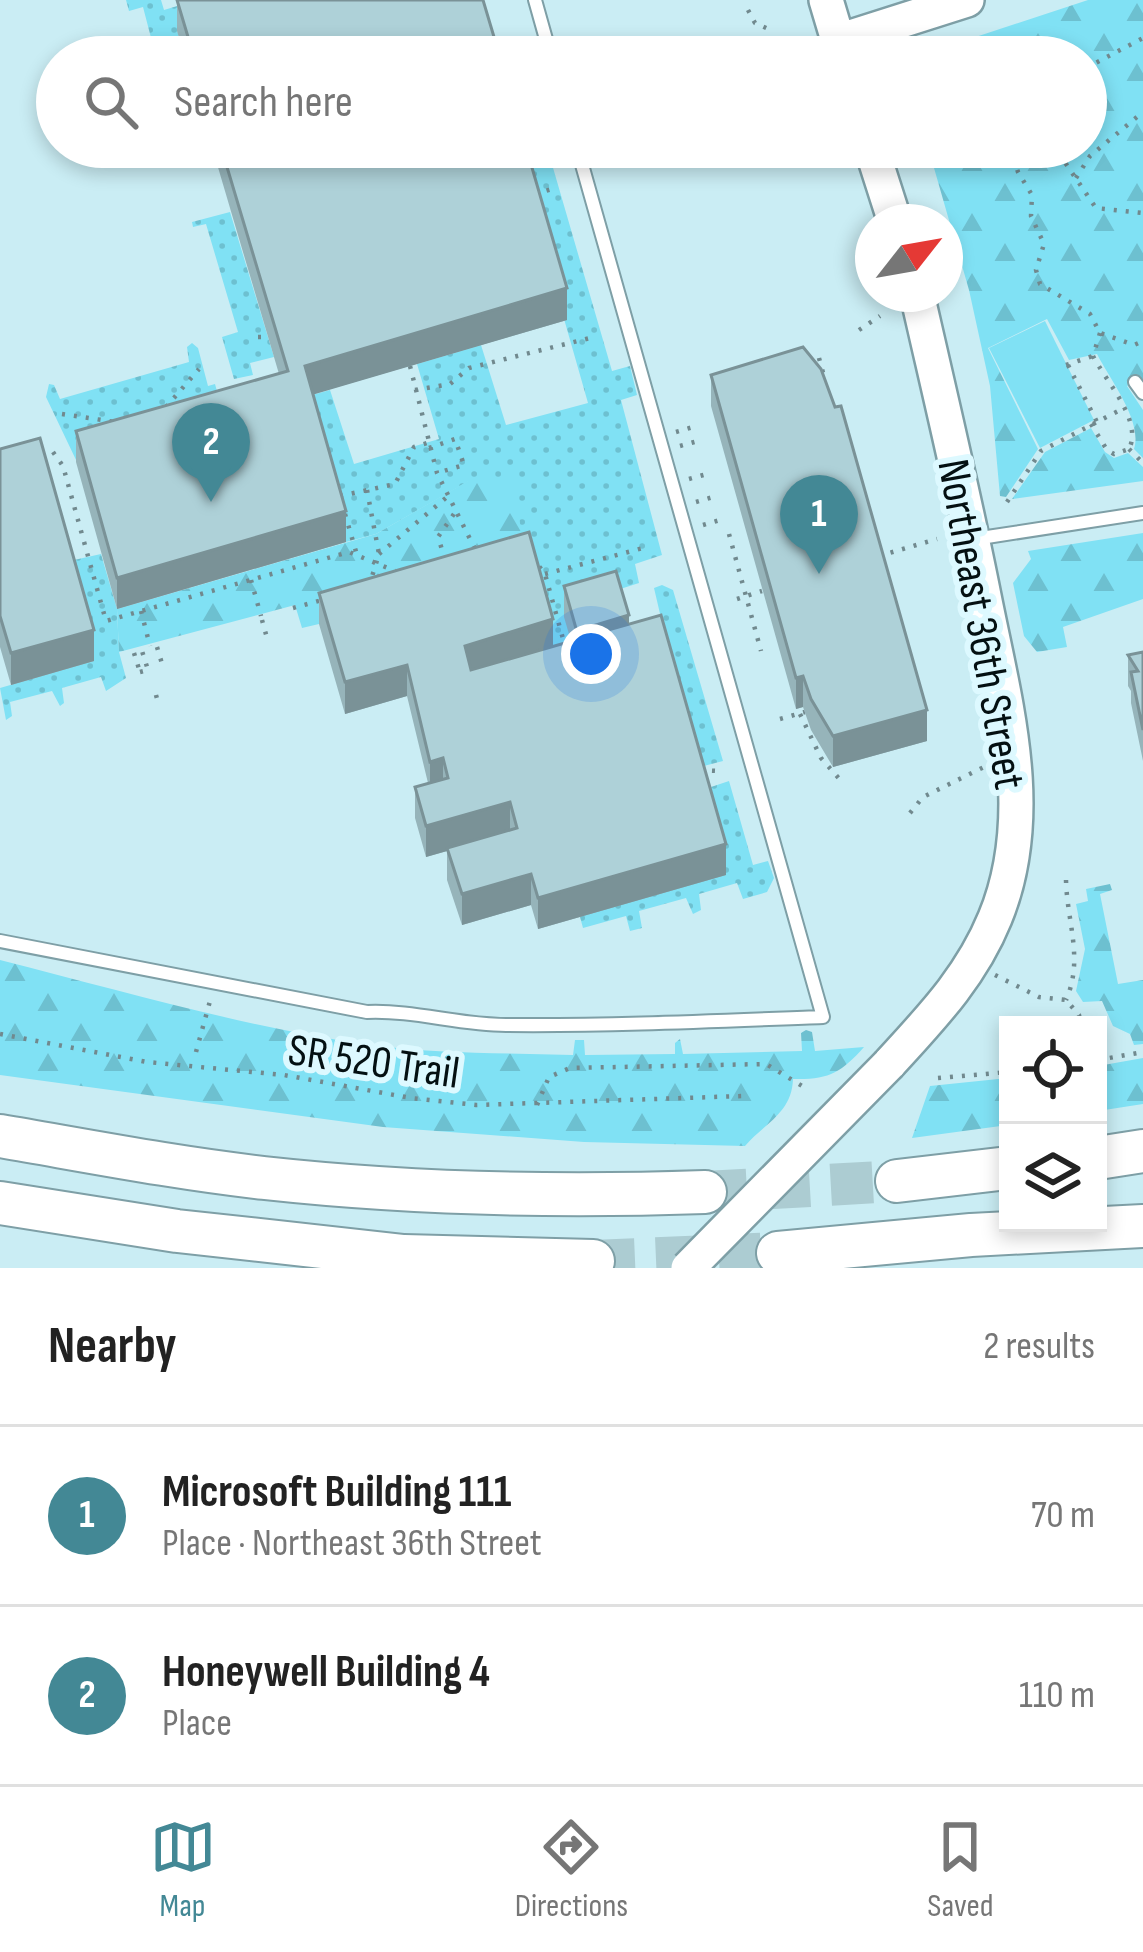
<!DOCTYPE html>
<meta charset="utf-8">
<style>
:root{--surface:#fff;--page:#f6f6f6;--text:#222;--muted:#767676;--line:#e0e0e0;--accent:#438895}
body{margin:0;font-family:"Sofia Sans Condensed",sans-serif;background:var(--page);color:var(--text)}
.controls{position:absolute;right:36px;bottom:36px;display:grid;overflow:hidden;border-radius:0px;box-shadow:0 6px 18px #0003}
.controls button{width:108px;height:108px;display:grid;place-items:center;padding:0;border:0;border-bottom:3px solid var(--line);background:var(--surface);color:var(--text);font:60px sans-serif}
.compass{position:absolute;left:855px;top:204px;width:108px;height:108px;border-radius:50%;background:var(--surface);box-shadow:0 6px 18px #0003;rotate:59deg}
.you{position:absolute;left:591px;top:654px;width:42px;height:42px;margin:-30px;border:9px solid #fff;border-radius:50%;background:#1a73e8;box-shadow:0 0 0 18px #1a73e833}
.badge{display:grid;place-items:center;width:78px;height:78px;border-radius:50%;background:var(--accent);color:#fff;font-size:39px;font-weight:700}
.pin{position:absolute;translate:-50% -99px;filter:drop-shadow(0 3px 6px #0008)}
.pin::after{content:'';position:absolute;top:63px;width:42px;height:36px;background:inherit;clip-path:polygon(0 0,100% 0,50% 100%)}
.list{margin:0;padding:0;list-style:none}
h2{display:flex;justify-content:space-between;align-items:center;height:156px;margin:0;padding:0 48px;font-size:51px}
h2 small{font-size:39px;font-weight:400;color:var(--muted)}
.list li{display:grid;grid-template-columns:78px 1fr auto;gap:36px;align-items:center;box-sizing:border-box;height:180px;padding:0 48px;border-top:3px solid var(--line)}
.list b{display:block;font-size:45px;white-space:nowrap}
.list p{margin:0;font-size:39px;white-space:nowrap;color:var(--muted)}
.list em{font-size:39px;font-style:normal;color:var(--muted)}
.icon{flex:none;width:66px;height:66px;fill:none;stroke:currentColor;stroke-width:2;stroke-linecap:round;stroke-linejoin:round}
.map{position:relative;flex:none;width:1143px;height:1268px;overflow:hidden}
.search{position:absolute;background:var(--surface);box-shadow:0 6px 18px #0003;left:36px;right:36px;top:36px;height:132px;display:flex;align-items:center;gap:30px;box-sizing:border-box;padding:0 42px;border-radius:66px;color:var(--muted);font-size:45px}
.sheet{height:516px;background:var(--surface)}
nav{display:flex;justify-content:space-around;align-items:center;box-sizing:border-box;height:168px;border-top:3px solid var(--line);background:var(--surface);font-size:33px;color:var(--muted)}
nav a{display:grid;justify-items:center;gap:6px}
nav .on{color:var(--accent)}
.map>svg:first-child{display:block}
.grass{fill:url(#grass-dots)}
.forest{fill:url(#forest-firs)}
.pitch{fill:#80e1f4}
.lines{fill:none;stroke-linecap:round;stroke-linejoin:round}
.highway-tunnel{stroke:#acccd2;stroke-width:42;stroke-dasharray:42 21;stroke-linecap:butt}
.lane-casing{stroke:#7e9fa6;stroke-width:16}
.secondary-casing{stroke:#7e9fa6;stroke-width:38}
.highway-casing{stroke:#7e9fa6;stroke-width:46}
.path{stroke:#71898e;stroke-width:4.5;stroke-dasharray:3 9;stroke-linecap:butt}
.lane{stroke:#fff;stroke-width:12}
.secondary{stroke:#fff;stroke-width:33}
.highway{stroke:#fff;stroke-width:42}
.secondary-bridge-casing{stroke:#7e9fa6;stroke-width:38;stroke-linecap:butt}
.secondary-bridge{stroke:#fff;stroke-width:33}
.wall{fill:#96b4ba}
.shaded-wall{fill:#7a9297}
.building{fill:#aed1d8;stroke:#7a9297;stroke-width:3}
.labels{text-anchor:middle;stroke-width:12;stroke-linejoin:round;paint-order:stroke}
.street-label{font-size:45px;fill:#041012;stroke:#ddf9ff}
</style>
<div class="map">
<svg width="1143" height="1268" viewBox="0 0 1143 1268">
<defs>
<pattern id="grass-dots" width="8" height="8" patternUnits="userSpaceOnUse" patternTransform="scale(3)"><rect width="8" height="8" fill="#80e1f4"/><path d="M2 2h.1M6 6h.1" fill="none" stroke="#6dc0d0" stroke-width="1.8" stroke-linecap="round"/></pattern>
<pattern id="forest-firs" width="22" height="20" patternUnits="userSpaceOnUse" patternTransform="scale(3)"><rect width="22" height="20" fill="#80e1f4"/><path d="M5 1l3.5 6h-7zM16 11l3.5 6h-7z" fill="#6dc0d0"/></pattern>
</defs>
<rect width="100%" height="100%" fill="#caedf4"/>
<path class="grass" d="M126,0h35l3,10 33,-10h73l-93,30 8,27h-29l-13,-50 -14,4z
M515,147h32l65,224 18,-5 7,29 -16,5 41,155 -27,9 4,19 -25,8 -35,79 -260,-46 195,-143h-45l-93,53 -30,8 -41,-145 25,-7 24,74 85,-25 -22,-75 64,-19 25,80 82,-22z
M230,212l44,145 -24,6 3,12 -19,4 -12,-42 16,-5 -32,-108 -13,3 -1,-5z
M192,343l6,5 10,38 7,-2 10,36 -148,42 -31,-65 3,-13 5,1 6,14 129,-37 -2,-15z
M101,554l16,55 2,43 7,26 -20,13 -5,-14 -39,11 2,15 -4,3 -8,-15 -42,11 2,14 -6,4 -6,-32 93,-27 -28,-99z
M662,585l11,5 50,171 -27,7 -42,-180z
M729,781l24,84 15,-4 6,17 -7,14 -24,7 -6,-16 -38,11 2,16 -8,4 -7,-16 -47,13 3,17 -12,3 -4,-15 -43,12 -3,-11 122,-127z"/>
<path class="forest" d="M1088,0h55v380l-16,6 16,24v48l-9,-9c9,-28 -24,-69 -37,-95l-28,6 -22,-41 -59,29 50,101 -32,48 -6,-1 -10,-110 -21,-96 -41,-143h158v-90h-171z
M1091,428l14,24 9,6 14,-5 15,14v14l-131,18 33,-47z
M468,481h46l8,56 -203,87 -17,4 -7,-23 -176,47 -2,-43 259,-75z
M1143,533v66l-80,28 4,20 -30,5 -13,-16 -11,-53 18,-24 -3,-8z
M1110,884l2,6 -12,4 18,90 25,-4v64l-9,1 -4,-11 -17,-8 -11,-25 -19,1 -7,-11 9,-42 -9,-45 12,-3 -2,-12z
M0,960c122,31 245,67 370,85 67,9 136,8 203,10l2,-15h9l1,15 90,-1v-11l5,-4 3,15 119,-3 -1,-18 5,-3 6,2 3,19 49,-4c-23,26 -36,33 -71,32 -1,34 -28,44 -48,67l-161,-4 -201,-15 -383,-52z
M1143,1058v46l-45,7v-45z
M1008,1078v47l-96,13 18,-52z"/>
<path class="pitch" d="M1045,321l49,99 -54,28 -51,-100z"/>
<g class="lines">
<path class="highway-tunnel" d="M705,1192l192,-11
M593,1261l185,-8"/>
<g class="lane-casing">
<path id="lane" d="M535,0l16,57
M783,57l51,-15
M1135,382l8,11
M974,539l169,-26
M0,941l367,71c47,-2 92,13 139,13 106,1 211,-4 317,-8l-246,-870"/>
</g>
<g class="secondary-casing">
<path id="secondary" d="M826,0l17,57
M838,41l129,-41
M871,147l24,75
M889,1064c42,-46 82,-87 106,-146 43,-104 10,-216 -11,-322 -20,-101 -44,-201 -67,-302"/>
</g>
<g class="highway-casing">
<path id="highway" d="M0,1136c88,15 175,32 264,42 146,16 295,19 441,14
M1098,1158l45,-7
M897,1181l111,-13
M0,1203l177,28 227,25 189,5
M778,1253l193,-18 172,-9"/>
</g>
<path class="path" d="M748,10l7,13 18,8
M918,51l5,6
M600,57l7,-19
M1086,68l57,-30
M619,147l25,17
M1010,147l8,25 14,23 -1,21 13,28 -8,26 4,14 50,30 10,19 34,12 9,-4
M1048,147l16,14 32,47 47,5
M1076,178l14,-22 53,-44
M535,194l17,-5
M859,330l21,-14
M1100,333l-7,23c14,27 50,65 36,93
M258,337h10
M819,358l6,22
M1066,365l27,-9
M1068,365l29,57
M410,366l27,107 39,78
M415,390l35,-6 19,-16 125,-31
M166,407l33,-38
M62,414l53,8
M1091,424l16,26 7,4 15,-5
M676,432l17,-5
M680,446l18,-5
M429,448l26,-9 9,26 -27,8
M1129,449l14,14
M53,452l10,14 43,155 243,-69 46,19
M689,479l18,-5
M367,490l12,64 -9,29
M340,496l55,-12 19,-37 13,-4
M696,502l17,-5
M1007,502l34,-51 83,-43
M345,514l12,41
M703,525l17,-5
M729,534l32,117
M379,554l68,-57
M879,556l58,-17
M532,557l13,17 20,72
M445,559l-7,-22 18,-26
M545,574l102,-27
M251,580l10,36
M737,599l25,-8
M293,608l29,-8
M141,611l9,35
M262,620l5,18
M157,647l6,20
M134,653l6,19
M140,672l8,-2 -6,-19
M156,695l3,11
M800,714l21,44 22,25
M780,719l25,-7
M700,770l18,1
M910,813l13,-16 61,-30
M1066,880c1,43 18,79 0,120
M995,975l44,22 27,3 13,15 2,10
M0,1034l147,28 137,13 127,23 65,7 267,-9
M196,1052l14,-51
M1098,1060l45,-8
M938,1078l70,-6
M537,1105l12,-28 21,-9 196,-4 41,25"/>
<use href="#lane" class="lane"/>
<use href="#secondary" class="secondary"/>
<use href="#highway" class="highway"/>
<g class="secondary-bridge-casing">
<path id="secondary-bridge" d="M688,1268l201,-204"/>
</g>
<use href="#secondary-bridge" class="secondary-bridge"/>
</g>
<path class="wall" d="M177,0l323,57h-315l-8,-26z
M212,147h314l41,173 -254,74 33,148 -229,67 -41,-147v-31l203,-57z
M711,375l216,366 -94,26 -22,-37 -8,-23 -7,2 -85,-303z
M0,449l94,212 -83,24 -11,-38z
M564,586l65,39 97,250 -188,54 -7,-24 -69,20 -15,-45v-29l-21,6 -11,-39v-31l13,-4 -21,-87 -62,18 -26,-90v-31l234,53 18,-5 -7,-24z
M1143,652v109l-12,-58v-12l-3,-5v-31z"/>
<path class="shaded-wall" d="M567,288v32l-262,77v-31z
M346,511v31l-229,67v-31z
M629,615v31l-40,12v-31z
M553,619v31l-88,27v-31z
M94,630v31l-83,24v-32z
M407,665v31l-62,18v-32z
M803,676v31l-7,2v-31z
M927,710v31l-94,26v-31z
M443,758v31l-13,4v-31z
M510,802v31l-84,24v-31z
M726,844v31l-188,54v-31z
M531,874v31l-69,20v-31z"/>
<path class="building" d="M177,0h306l17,57h-306z
M221,147h305l41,141 -262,78 41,145 -229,67 -41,-147 212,-60z
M803,347l18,22 14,38 6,-1 86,304 -94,26 -22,-37 -8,-23 -7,2 -85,-303z
M40,438l54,192 -83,23 -11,-37v-167z
M529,532l24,87 -88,27 6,24 108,-31 -15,-53 52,-15 13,44 -40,12 2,8 70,-20 65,229 -188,54 -7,-24 -69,20 -15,-46 70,-20 -7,-26 -84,24 -11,-39 33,-9 -5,-20 -13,4 -23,-97 -62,17 -26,-89z
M1143,652v78l-12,-58 7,-1 -10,-16z"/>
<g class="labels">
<g class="street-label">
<text transform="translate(983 624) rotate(80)" y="16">Northeast 36th Street</text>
<text transform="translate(374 1060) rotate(8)" y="16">SR 520 Trail</text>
</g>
</g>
</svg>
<div class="controls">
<button><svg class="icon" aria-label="locate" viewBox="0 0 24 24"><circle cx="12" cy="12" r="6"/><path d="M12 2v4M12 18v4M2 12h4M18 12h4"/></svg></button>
<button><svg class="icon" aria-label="layers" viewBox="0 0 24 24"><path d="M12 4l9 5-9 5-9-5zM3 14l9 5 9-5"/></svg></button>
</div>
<svg class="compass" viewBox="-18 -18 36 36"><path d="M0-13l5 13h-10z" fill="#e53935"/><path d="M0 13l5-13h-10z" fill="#767676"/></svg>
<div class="you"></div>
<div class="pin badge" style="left:819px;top:574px">1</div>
<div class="pin badge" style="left:211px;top:502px">2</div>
<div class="search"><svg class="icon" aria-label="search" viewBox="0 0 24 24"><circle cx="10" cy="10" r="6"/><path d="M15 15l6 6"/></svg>Search here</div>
</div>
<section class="sheet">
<h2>Nearby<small>2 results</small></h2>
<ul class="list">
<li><span class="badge">1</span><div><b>Microsoft Building 111</b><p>Place · Northeast 36th Street</p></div><em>70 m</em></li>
<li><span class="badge">2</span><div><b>Honeywell Building 4</b><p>Place</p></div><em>110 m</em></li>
</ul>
</section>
<nav>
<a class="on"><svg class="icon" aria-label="map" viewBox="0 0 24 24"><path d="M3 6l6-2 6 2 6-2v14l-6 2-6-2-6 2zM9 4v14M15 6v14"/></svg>Map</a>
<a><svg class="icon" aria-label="directions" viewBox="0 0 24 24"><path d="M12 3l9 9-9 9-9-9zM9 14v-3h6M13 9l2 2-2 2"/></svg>Directions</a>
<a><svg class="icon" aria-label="saved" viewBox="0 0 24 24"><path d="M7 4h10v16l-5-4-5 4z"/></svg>Saved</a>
</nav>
